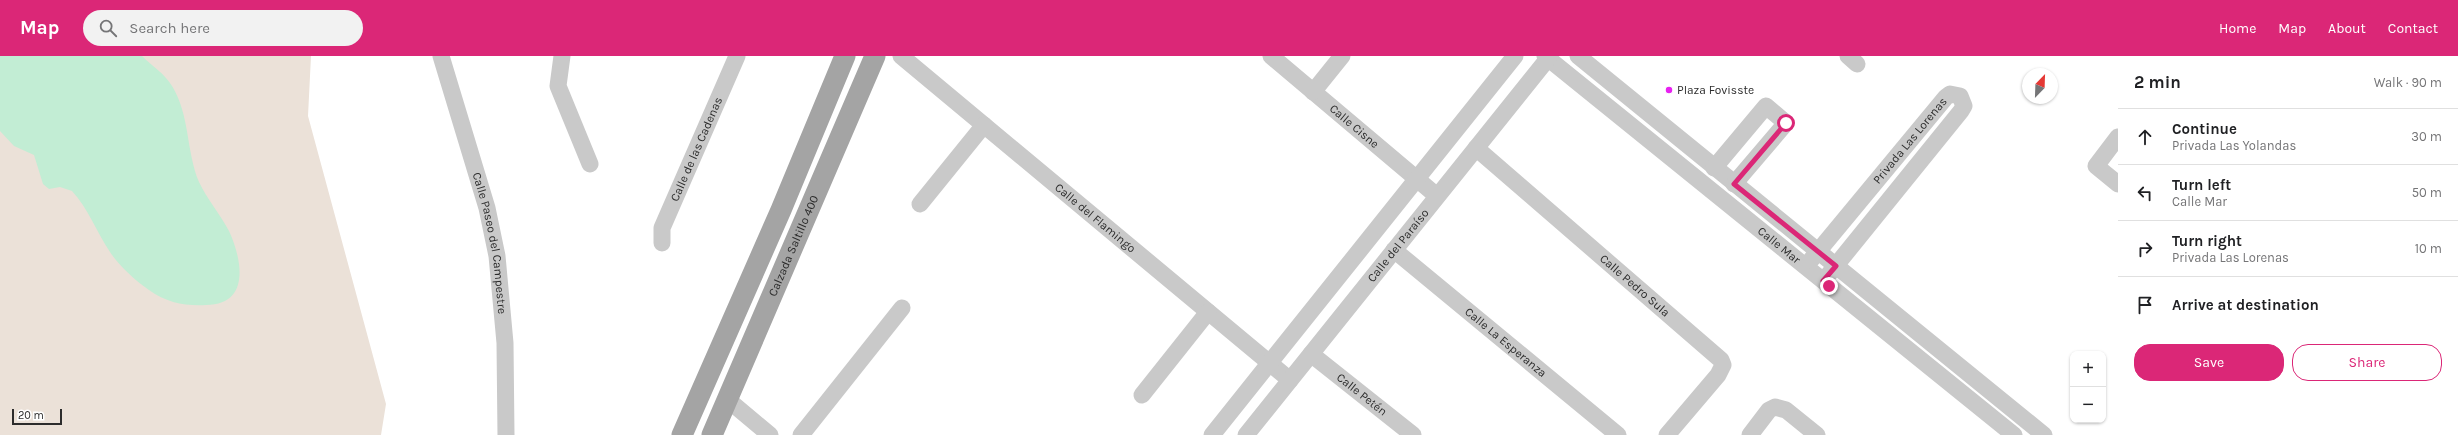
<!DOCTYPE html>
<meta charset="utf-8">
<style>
:root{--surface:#fff;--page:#f2f2f2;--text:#202124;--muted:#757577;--line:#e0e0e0;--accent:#db2777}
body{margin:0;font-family:Karla,sans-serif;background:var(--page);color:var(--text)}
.controls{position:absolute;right:12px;bottom:12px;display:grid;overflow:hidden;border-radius:8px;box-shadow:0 1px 3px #0004}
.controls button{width:36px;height:36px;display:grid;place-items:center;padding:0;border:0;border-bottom:1px solid var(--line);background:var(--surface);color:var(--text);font:20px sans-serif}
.compass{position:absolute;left:2022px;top:12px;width:36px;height:36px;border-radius:50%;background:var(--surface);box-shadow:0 1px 3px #0004;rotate:23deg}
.scale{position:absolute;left:12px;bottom:10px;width:50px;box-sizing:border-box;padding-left:4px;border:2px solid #2c2c2c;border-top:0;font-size:11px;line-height:14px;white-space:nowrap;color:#2c2c2c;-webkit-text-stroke:3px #fff;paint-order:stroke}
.stop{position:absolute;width:12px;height:12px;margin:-9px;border:3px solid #db2777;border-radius:50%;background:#fff}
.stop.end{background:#db2777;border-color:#fff;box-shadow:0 1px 4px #0008}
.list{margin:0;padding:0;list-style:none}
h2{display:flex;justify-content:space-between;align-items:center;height:52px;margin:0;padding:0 16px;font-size:17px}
h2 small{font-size:13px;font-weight:400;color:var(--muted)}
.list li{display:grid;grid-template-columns:26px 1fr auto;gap:12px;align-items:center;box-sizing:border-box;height:56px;padding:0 16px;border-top:1px solid var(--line)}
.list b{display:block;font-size:15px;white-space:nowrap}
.list p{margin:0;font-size:13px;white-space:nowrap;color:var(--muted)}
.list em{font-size:13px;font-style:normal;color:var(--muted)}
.actions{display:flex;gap:8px;padding:12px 16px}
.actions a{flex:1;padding:9px 0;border:1px solid var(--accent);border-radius:16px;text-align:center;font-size:14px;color:var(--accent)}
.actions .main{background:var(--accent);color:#fff}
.icon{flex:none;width:22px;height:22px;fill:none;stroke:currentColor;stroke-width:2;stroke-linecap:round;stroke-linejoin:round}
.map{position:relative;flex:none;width:2118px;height:379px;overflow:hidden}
header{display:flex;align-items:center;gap:24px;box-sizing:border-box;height:56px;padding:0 20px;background:var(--accent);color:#fff}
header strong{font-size:19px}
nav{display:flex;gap:22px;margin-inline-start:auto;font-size:14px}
.search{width:280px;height:36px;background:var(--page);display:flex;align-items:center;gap:10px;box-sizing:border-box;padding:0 14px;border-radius:22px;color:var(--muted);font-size:15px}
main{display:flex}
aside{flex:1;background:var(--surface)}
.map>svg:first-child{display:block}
.green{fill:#ebe1d8}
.water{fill:#c2edd4}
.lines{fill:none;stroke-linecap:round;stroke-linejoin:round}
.minor{stroke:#c9c9c9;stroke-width:17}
.major{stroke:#a4a4a4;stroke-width:21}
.route{stroke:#db2777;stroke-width:5}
.poi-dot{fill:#e721f0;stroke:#fff;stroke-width:1.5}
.labels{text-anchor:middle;stroke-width:4;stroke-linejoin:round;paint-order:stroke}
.poi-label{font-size:12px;fill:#2c2c2c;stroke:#fff;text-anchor:start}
.street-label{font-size:12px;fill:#2c2c2c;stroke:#fff}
</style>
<header>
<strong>Map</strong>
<div class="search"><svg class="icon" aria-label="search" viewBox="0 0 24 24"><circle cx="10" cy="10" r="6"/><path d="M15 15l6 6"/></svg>Search here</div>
<nav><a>Home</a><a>Map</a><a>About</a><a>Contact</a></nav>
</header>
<main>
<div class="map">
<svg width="2118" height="379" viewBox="0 0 2118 379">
<rect width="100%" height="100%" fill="#fff"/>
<path class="green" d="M0,0h311l-3,60 78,288 -5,31h-381z"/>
<path class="water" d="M0,0h142c10,10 23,18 30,30 18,29 14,65 27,96 8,17 21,32 30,49 13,28 22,74 -23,74 -21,1 -39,-2 -57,-15 -13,-9 -30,-24 -39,-38 -13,-19 -22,-44 -38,-61l-12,-4 -11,2 -6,-5 -9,-29 -20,-9 -14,-15z"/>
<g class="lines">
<g class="minor">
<path id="s1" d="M441,0l46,152 10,48 8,87 1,92"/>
<path d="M562,0l-4,30 32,78"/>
<path id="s2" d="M901,0l389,324"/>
<path id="s3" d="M1271,0l166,140"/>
<path id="s4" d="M1545,0l469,379"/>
<path d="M1578,0l466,379"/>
<path d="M1848,0l9,8"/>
<path d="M1313,36l29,-36"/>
<path d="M2118,81l-22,29 22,18"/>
<path id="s5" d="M1476,92l245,212 2,5 -5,10 -51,60"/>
<path d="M1714,112l52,-62 20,17 -52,61"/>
<path d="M920,148l64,-79"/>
<path id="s6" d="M662,187v-15l75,-172"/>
<path id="s7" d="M1394,194l224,185"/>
<path id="s8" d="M1811,204l135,-163 4,-3 10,2 4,10 -3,5 -132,163"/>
<path id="s9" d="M1311,298l102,81"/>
<path d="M1142,339l66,-83"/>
<path d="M727,343l43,36"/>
<path d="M801,379l101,-127"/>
<path d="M1212,379l303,-379"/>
<path id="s10" d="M1246,379l304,-379"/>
<path d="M1750,379l19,-25 6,-3 11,3 31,25"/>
</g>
<g class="major">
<path d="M682,379l99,-225 64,-154"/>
<path id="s11" d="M712,379l163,-379"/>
</g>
</g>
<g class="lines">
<path class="route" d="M1786,67l-52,61 102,82 -13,15 6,5"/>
</g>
<circle class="poi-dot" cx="1669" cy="34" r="4"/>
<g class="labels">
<g class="poi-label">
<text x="1677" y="38">Plaza Fovisste</text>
</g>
<g class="street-label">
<text dy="4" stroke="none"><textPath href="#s3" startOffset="109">Calle Cisne</textPath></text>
<text dy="4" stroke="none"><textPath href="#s8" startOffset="155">Privada Las Lorenas</textPath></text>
<text dy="4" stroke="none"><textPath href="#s6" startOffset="101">Calle de las Cadenas</textPath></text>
<text dy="4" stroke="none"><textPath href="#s2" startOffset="253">Calle del Flamingo</textPath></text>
<text dy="4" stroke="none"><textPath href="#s1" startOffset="194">Calle Paseo del Campestre</textPath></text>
<text dy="4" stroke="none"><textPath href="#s10" startOffset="243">Calle del Paraíso</textPath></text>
<text dy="4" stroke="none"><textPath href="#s4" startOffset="301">Calle Mar</textPath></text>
<text dy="4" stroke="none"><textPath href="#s11" startOffset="206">Calzada Saltillo 400</textPath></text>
<text dy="4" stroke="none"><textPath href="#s5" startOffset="210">Calle Pedro Sula</textPath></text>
<text dy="4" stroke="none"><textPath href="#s7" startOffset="145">Calle La Esperanza</textPath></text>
<text dy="4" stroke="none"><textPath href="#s9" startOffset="65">Calle Petén</textPath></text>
</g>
</g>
</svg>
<div class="controls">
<button>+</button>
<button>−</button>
</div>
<svg class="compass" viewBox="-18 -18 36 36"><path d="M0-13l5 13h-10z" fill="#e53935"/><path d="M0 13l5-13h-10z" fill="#757577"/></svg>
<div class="scale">20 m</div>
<div class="stop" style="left:1786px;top:67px"></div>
<div class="stop end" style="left:1829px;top:230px"></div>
</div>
<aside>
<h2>2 min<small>Walk · 90 m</small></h2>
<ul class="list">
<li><svg class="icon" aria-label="ahead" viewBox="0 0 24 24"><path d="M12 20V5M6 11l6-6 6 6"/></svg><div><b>Continue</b><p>Privada Las Yolandas</p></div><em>30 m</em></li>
<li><svg class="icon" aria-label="left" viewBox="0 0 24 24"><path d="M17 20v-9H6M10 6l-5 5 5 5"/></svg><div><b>Turn left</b><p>Calle Mar</p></div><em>50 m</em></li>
<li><svg class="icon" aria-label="right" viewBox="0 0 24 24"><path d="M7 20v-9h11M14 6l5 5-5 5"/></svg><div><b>Turn right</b><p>Privada Las Lorenas</p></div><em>10 m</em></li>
<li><svg class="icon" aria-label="arrive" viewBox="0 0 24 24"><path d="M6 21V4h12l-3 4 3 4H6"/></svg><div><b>Arrive at destination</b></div></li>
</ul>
<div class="actions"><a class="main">Save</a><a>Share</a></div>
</aside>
</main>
